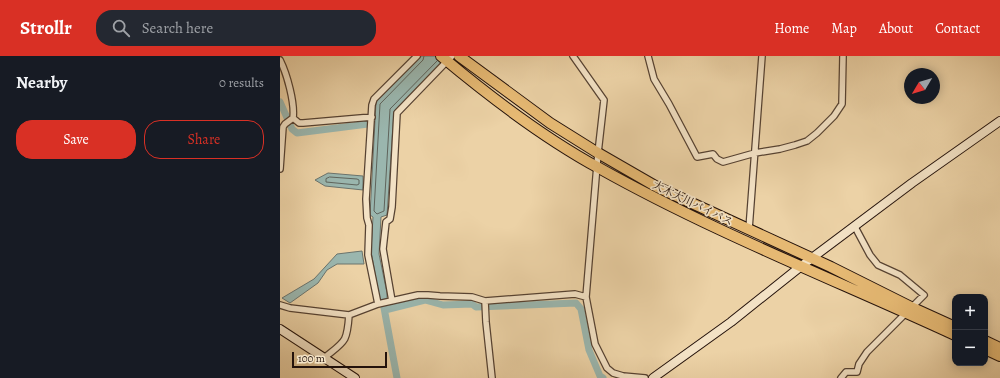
<!DOCTYPE html>
<meta charset="utf-8">
<style>
:root{--surface:#171b24;--page:#242831;--text:#f1f3f6;--muted:#9ea1a6;--line:#363941;--accent:#d93025}
body{margin:0;font-family:Alegreya,"Noto Serif JP",serif;background:var(--page);color:var(--text)}
.controls{position:absolute;right:12px;bottom:12px;display:grid;overflow:hidden;border-radius:8px;box-shadow:0 2px 10px #0003}
.controls button{width:36px;height:36px;display:grid;place-items:center;padding:0;border:0;border-bottom:1px solid var(--line);background:var(--surface);color:var(--text);font:20px sans-serif}
.compass{position:absolute;left:624px;top:12px;width:36px;height:36px;border-radius:50%;background:var(--surface);box-shadow:0 2px 10px #0003;rotate:232deg}
.scale{position:absolute;left:12px;bottom:10px;width:95px;box-sizing:border-box;padding-left:4px;border:2px solid #24120b;border-top:0;font-size:11px;line-height:14px;white-space:nowrap;color:#24120b;-webkit-text-stroke:3px #f3e2c5;paint-order:stroke}
.list{margin:0;padding:0;list-style:none}
h2{display:flex;justify-content:space-between;align-items:center;height:52px;margin:0;padding:0 16px;font-size:17px}
h2 small{font-size:13px;font-weight:400;color:var(--muted)}
.actions{display:flex;gap:8px;padding:12px 16px}
.actions a{flex:1;padding:9px 0;border:1px solid var(--accent);border-radius:16px;text-align:center;font-size:14px;color:var(--accent)}
.actions .main{background:var(--accent);color:#fff}
.icon{flex:none;width:22px;height:22px;fill:none;stroke:currentColor;stroke-width:2;stroke-linecap:round;stroke-linejoin:round}
.map{position:relative;flex:none;width:720px;height:322px;overflow:hidden}
header{display:flex;align-items:center;gap:24px;box-sizing:border-box;height:56px;padding:0 20px;background:var(--accent);color:#fff}
header strong{font-size:19px}
nav{display:flex;gap:22px;margin-inline-start:auto;font-size:14px}
.search{width:280px;height:36px;background:var(--page);display:flex;align-items:center;gap:10px;box-sizing:border-box;padding:0 14px;border-radius:16px;color:var(--muted);font-size:15px}
main{display:flex}
aside{flex:1;background:var(--surface)}
.map>svg:first-child{display:block}
.water{fill:#9ab6ae;stroke:#6b746d}
.lines{fill:none;stroke-linecap:round;stroke-linejoin:round}
.shore{stroke:#5f645c;stroke-width:1}
.canal{stroke:#9ab6ae;stroke-width:7}
.street-casing{stroke:#564232;stroke-width:8}
.secondary-casing{stroke:#24120b;stroke-width:10}
.highway-casing{stroke:#24120b;stroke-width:12}
.street{stroke:#f3e2c5;stroke-width:5.5}
.secondary{stroke:#f3e2c5;stroke-width:8}
.highway{stroke:#e6b973;stroke-width:10}
.labels{text-anchor:middle;stroke-width:3.5;stroke-linejoin:round;paint-order:stroke}
.street-label{font-size:11px;fill:#24120b;stroke:#f3e2c5}
</style>
<header>
<strong>Strollr</strong>
<div class="search"><svg class="icon" aria-label="search" viewBox="0 0 24 24"><circle cx="10" cy="10" r="6"/><path d="M15 15l6 6"/></svg>Search here</div>
<nav><a>Home</a><a>Map</a><a>About</a><a>Contact</a></nav>
</header>
<main>
<aside>
<h2>Nearby<small>0 results</small></h2>
<ul class="list">
</ul>
<div class="actions"><a class="main">Save</a><a>Share</a></div>
</aside>
<div class="map">
<svg width="720" height="322" viewBox="0 0 720 322">
<rect width="100%" height="100%" fill="#ecd2a6"/>
<filter id="stains"><feTurbulence type="fractalNoise" baseFrequency=".005" numOctaves="4"/><feColorMatrix values="0 0 0 0 .2 0 0 0 0 .09 0 0 0 0 .02 0 0 0 .5 -.17"/></filter>
<radialGradient id="worn" r=".72"><stop offset=".6" stop-color="#630" stop-opacity="0"/><stop offset="1" stop-color="#630" stop-opacity=".3"/></radialGradient>
<path class="water" d="M141,0h27l-54,55 -7,104 -6,2 -2,37 8,39v7l-5,1 -3,-5 -8,-45 2,-34 -3,-2 6,-113z
M48,117l35,3v14l-38,-4 -10,-6z
M82,195l2,13h-27l-10,6 -9,13 -28,20 -8,-5 32,-19 23,-25z"/>
<g class="lines">
<path class="shore" d="M144,0l-1,4 -43,44 -6,107 3,3 7,-3 6,-102 47,-48
M50,121l27,2 2,1v4l-2,1 -31,-3v-3z"/>
<path class="canal" d="M0,46l12,27 5,4 71,-9
M102,241l15,81
M105,254l40,-10 18,5 29,-1 4,3 100,-4 5,6 8,41 11,26 3,2"/>
<g class="street-casing">
<path id="street" d="M293,0l31,44 -6,53 -12,144 9,47 12,24 6,5 10,3 22,2
M368,0l6,23 15,25 28,53 16,-3 4,5 6,3 32,-9 25,-4 15,-4 12,-4 10,-8 17,-17 8,-12 1,-48
M0,4c7,14 15,43 13,58l-8,6 -2,3 -3,42
M13,62l6,5h4l69,-6
M469,173l13,-173
M112,245l-9,-52 3,-27 4,-3 2,-12 5,-94 55,-57
M205,245l1,21 6,56
M98,248l-10,-49 1,-30 -2,-7 -1,-19 6,-94 2,-6 43,-43
M0,249l10,3 59,7 29,-11 40,-9h10l12,1 32,1 13,4 90,-7 11,3
M44,302c21,-17 23,-15 25,-43
M561,322l5,-6h11l2,-8 8,-12 57,-57 -24,-20 -22,-10 -8,-10 -15,-28"/>
</g>
<g class="secondary-casing">
<path id="secondary" d="M0,273l75,49
M373,322l78,-56 69,-55 112,-84 88,-62"/>
</g>
<g class="highway-casing">
<path id="highway" d="M161,0c49,41 101,81 158,112 114,64 237,112 356,167
M179,0l91,67 48,30 59,34 174,80 80,40 44,20
M705,285l15,7
M705,293l15,7"/>
</g>
<use href="#street" class="street"/>
<use href="#secondary" class="secondary"/>
<use href="#highway" class="highway"/>
</g>
<g class="labels">
<g class="street-label">
<text transform="translate(413 147) rotate(26)" y="4">大木大川バイパス</text>
</g>
</g>
<rect width="100%" height="100%" filter="url(#stains)"/>
<rect width="100%" height="100%" fill="url(#worn)"/>
</svg>
<div class="controls">
<button>+</button>
<button>−</button>
</div>
<svg class="compass" viewBox="-18 -18 36 36"><path d="M0-13l5 13h-10z" fill="#e53935"/><path d="M0 13l5-13h-10z" fill="#9ea1a6"/></svg>
<div class="scale">100 m</div>
</div>
</main>
